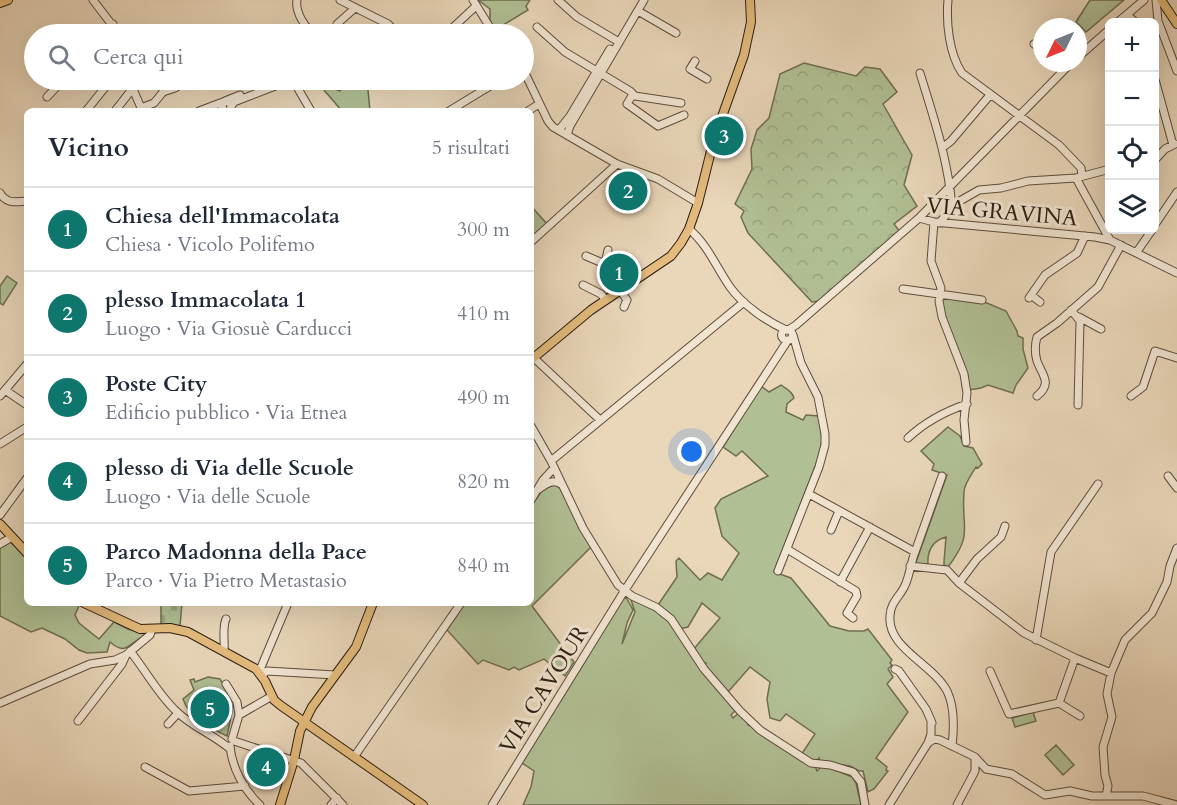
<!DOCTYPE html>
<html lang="it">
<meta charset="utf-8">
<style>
:root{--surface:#fff;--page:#f2f2f3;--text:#1f2937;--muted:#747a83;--line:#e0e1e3;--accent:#0f766e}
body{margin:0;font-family:Cardo,serif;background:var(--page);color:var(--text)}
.controls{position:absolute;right:18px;top:18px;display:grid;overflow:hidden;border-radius:9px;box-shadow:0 6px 24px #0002}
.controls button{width:54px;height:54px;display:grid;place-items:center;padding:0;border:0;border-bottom:2px solid var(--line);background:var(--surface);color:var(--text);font:30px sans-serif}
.compass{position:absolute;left:1033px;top:18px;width:54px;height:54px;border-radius:50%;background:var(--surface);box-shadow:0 6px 24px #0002;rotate:227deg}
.you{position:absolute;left:692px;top:452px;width:21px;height:21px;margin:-15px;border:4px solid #fff;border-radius:50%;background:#1a73e8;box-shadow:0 0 0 9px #1a73e833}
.badge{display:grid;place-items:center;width:39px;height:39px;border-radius:50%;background:var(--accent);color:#fff;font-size:20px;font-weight:700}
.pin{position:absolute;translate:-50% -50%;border:3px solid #fff;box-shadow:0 2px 6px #0006}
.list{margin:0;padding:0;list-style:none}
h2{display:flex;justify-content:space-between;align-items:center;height:78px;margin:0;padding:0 24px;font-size:26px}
h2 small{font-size:20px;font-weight:400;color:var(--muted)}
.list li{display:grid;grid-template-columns:39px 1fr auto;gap:18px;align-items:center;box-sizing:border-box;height:84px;padding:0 24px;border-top:2px solid var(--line)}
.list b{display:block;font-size:22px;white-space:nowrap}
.list p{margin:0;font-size:20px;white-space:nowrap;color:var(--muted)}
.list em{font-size:20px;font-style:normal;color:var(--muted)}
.icon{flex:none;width:33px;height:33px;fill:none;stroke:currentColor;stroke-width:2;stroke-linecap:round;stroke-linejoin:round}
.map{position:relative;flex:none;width:1177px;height:805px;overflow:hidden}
.search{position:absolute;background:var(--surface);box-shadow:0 6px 24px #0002;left:24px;top:24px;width:510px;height:66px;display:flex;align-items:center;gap:15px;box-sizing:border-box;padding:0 21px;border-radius:33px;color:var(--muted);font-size:22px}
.panel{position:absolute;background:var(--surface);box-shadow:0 6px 24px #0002;left:24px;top:108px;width:510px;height:498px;border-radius:9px}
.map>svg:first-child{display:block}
.green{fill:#b1bf94;stroke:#6e6e52;stroke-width:1.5}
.forest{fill:url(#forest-crowns);stroke:#6e6e52;stroke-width:1.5}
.cemetery{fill:url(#cemetery-stones);stroke:#6e6e52;stroke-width:1.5}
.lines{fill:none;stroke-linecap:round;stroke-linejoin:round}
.minor-casing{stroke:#5c4c3b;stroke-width:9}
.major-casing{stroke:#2c1e11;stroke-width:10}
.minor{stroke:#f1e5d2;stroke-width:7}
.major{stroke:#e5bc7d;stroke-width:8}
.labels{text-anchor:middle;stroke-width:6;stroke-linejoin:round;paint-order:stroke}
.street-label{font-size:22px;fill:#2c1e11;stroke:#f1e5d2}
</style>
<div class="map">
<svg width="1177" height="805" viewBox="0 0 1177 805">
<defs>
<pattern id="forest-crowns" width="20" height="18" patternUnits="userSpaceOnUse" patternTransform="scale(1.5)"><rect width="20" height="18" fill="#b1bf94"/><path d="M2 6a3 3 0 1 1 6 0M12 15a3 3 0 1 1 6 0" fill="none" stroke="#98a47f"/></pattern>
<pattern id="cemetery-stones" width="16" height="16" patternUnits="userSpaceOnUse" patternTransform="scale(1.5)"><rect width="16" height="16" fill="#b1bf94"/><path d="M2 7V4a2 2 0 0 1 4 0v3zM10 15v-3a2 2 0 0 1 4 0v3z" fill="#98a47f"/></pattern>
</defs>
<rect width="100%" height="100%" fill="#ead7ba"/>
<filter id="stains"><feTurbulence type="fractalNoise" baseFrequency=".00333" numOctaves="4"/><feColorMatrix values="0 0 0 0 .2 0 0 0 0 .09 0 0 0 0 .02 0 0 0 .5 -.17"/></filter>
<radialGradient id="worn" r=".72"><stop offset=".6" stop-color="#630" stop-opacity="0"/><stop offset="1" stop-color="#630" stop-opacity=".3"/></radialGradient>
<path class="green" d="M478,0h52l-4,6 2,4 -33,20 -5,-9v-12z
M1090,0h34l-38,32 -10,-10z
M345,80h22l3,31h-28l-25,-29 23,9z
M531,206l16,18 -16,14z
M7,276l10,7 -14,22 -3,-2v-17z
M944,297l43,6 19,8 11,20 1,5 5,2v11l5,19 -12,17 -3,8 -25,-8 -7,3 -12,2 -29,-86z
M781,385c5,3 12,7 13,13l-7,6 -1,8 17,8 3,-5 13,1 3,22 -2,16 -46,118 17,6 39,48 19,5h15l4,-2 24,31 -2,3 2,2 -4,4 5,8 -6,7 21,28 -32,46 11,9 -1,3 2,1 -14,18 -6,3 -5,-21h-4l-9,-5 -30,-4 -1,-4 -3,4 -15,-7 14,-21 -29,-20 -6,7 -10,-3 -3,-19 3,-17 -20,-15 -23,26 -22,-27 1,-3 -4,-1 -9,-12 27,-32 -18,-15 -14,24 -9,2 -21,-24 19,-28 -1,-16 3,-3 21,22 8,-7 14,7 17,-27 -17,-17 -7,-28 6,-9 47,-23 -26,-25 -6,5 -13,-9 38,-61 8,6z
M948,427l12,9 4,10 9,2 9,16 -4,4 -2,-1c-4,7 -12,17 -12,25 -3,37 10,41 -16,75l-4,-2v-3l2,-25c-13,3 -19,14 -18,27l-13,1 32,-90 -15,-5 2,-6 -13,-13z
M555,485l6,4 31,57 -60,60 42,56 -9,14 -21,-17 -25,11 -5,-3 -5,3 -26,-10 -5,4 -31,-34 18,-27h66v-97l13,-18z
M10,541l17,18v44h48l4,3 -4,9 4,8 20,16 15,-17 14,7 16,5v2c-16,8 -18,20 -34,6l-3,10 -20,1 -8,-3 -14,-11 -23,-11 -11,4 -31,-16v-68l2,-5z
M626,597l7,13 -6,13 -5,21 13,-32 -5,-15 35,19 71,94 -5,5 2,3 6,-5 9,9v3l4,1 63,40 2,5 4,-4h8l23,10 4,6 5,22h-338l8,-18 3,-16 -12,-8 65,-105 1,-4 34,-54z
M208,677l12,2 14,23 -7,34c-19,-10 -36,-15 -44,-37l11,-9 -4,-10 4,-1 1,3z
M1033,712l3,9 -21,6 -3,-9z
M1056,745l18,20 -11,10 -18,-20z"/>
<path class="forest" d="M804,63l52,13 9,-9 15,2 17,23 -14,12 29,51 -8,30 13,21 -23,18 6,8 -80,69 -8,1 -64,-69 -7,-16 3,-6 -9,-7 17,-35 -1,-20 6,-19 12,-12 11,-44z"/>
<path class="cemetery" d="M161,603h21l-2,23 -19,-1z"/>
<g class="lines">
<g class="minor-casing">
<path id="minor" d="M93,0l26,34
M297,0c-2,11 8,30 19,34
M340,0l48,24 4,4 2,6
M473,0l21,34
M558,0l19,17 42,25
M948,0c-2,22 1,54 14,73l97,72 22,23 1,8
M1156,0l2,21 19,50
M638,11l38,22
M1127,15l8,7
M1118,22l26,-22
M337,24l18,-16
M537,27l28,25 65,39 5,5 46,7
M104,34l9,-10
M446,34l30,-28
M1034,44l8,5
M1078,57l32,-28
M695,61l-5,8 17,10
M524,71l24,50 5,6 64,37 41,15 40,24
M920,73c14,46 28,86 32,134
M1154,76l19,69
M129,80l13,30
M293,80l18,31
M633,94l-6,10 31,22 26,-11
M47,97l16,-17
M225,101l15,-6
M232,105l2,-3 57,-22
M141,108l13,-5 9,-11 12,-4 13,-8
M86,111l25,-31
M115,111l18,-23
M199,111l24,-9
M224,111l-3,-7 6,-3 5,4 -3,6
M449,111l51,-31
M528,111l11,-7
M559,130l11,-14 40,-67
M567,135l3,-9 74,-126
M942,148l9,-7 39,-46
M1154,161l11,-12 10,-5
M1076,178l34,62
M0,193c6,11 16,9 27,8
M919,218l15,4 161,15 15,3 67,33
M934,222l-3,39 10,27 -2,13 3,16 22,57 3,19 -3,27 2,22
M939,223l19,-21 21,-12 22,-2 27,-7 48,-3 34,-9
M1154,226l23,-34
M689,229c19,16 27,38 41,58 13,18 36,34 56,43
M531,242l86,-78
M1136,253l16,-23
M586,256l19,8 15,26
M605,264l3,-14
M583,285l18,9 4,5
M903,289l79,11
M620,290l7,10 -3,7
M1031,295l9,7
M1029,298l16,-23 32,-22 8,-17
M1071,310l9,11 -2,84
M1079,317l22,12
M781.5 335a5.5 5.5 0 1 1 11 0a5.5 5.5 0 1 1-11 0Z
M788,330l8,-5 123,-107 152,-155
M534,358l66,62
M5,390l22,15
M0,396l27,-32
M1037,396c16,-13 5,-21 0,-35 -2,-7 -2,-17 0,-24l20,-14 41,-36 23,-42
M1131,396l12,-9 12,-36 22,7
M531,426l20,35 32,67 35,57 14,11 24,11 15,12 33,50 36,42 20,19 51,33 19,2 23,7 8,10 4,23
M908,438c16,-15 38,-27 59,-34
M0,444l27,-17
M551,461l193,-159
M1168,476l9,12
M539,489c8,-6 14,-10 22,-5
M809,494l106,58c-4,10 -5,21 -9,31 -4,12 -16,19 -16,33 -3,32 43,48 57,75 8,16 7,38 5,55
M531,500l12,-20 11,-12
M0,515l27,-37
M831,530l8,-19
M0,544l12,-7
M787,549l69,42 1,5 -10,17 6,5
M915,552l27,-76
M910,566l37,4 12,13 65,50 51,25 36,15
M778,571l41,-104 6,-22v-11l-7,-37 -17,-34 -8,-28
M840,582l30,-55
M959,583l18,-24 24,-22 4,-11
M1036,640l15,-88 47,-68
M130,651c16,20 28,43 46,60 16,16 37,23 54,38
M224,651c1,-10 -2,-24 2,-32
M895,669l4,2 27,38 6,14
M990,671l19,43 50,-11 16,-45
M259,672l29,-69
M262,675l5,-4 68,4
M226,684l11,18 2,13
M0,703l90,-39 25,-4 11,-5 24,-20 2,-6
M1059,703l21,13
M78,721l44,-57 4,-9
M168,724l10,-11
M232,739l7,-24 33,-19
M234,741l67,22 42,42
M928,743l6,-4 6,1 35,17 11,12 26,5 33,21 25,-4 22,5h51l34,9
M230,746c2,22 14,44 30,59
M354,757l107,-154
M145,767l44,24 56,-5
M1106,796l2,-10 -3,-11 -2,-28 9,-30 -5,-23 4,-21 14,-33 27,-27 15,-31 3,-16 7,-18
M331,805l6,-7
M492,805l131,-212 165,-253
M889,805l39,-62 3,-9v-14
M957,805l18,-34v-13"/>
</g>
<g class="major-casing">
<path id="major" d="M1161,0l16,24
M0,3l8,-3
M531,360l60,-50 80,-54 10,-13 8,-14 9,-26 16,-64 30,-84 7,-33 -1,-22
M0,524l27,29
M84,603l56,26 30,-1 18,4 68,37 9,12 9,19 6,5 143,100
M280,805l14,-45 6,-29 12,-24 44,-60 17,-44"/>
</g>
<use href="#minor" class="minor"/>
<use href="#major" class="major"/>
</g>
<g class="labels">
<g class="street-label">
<text transform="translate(1002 211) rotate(5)" y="8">VIA GRAVINA</text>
<text transform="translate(543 689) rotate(-58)" y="8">VIA CAVOUR</text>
</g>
</g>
<rect width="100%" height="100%" filter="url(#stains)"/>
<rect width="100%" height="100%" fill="url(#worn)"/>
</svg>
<div class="controls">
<button>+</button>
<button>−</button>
<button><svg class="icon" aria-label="locate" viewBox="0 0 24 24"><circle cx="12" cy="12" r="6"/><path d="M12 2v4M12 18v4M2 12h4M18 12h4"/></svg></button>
<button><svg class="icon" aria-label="layers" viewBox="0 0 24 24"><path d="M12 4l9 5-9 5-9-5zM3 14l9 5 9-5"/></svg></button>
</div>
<svg class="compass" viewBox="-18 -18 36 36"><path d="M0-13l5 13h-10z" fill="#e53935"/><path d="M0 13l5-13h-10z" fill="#747a83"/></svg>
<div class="you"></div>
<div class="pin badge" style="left:619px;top:273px">1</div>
<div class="pin badge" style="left:628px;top:191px">2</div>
<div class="pin badge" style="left:724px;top:136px">3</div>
<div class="pin badge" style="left:266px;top:767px">4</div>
<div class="pin badge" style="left:210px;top:709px">5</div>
<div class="search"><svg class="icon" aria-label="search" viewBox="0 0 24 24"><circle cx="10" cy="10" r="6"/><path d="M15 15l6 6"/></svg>Cerca qui</div>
<section class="panel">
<h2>Vicino<small>5 risultati</small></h2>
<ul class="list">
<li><span class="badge">1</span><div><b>Chiesa dell'Immacolata</b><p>Chiesa · Vicolo Polifemo</p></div><em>300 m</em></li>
<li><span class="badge">2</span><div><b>plesso Immacolata 1</b><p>Luogo · Via Giosuè Carducci</p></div><em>410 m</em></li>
<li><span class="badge">3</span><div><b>Poste City</b><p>Edificio pubblico · Via Etnea</p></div><em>490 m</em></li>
<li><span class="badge">4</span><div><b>plesso di Via delle Scuole</b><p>Luogo · Via delle Scuole</p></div><em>820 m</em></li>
<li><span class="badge">5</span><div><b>Parco Madonna della Pace</b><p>Parco · Via Pietro Metastasio</p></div><em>840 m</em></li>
</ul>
</section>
</div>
